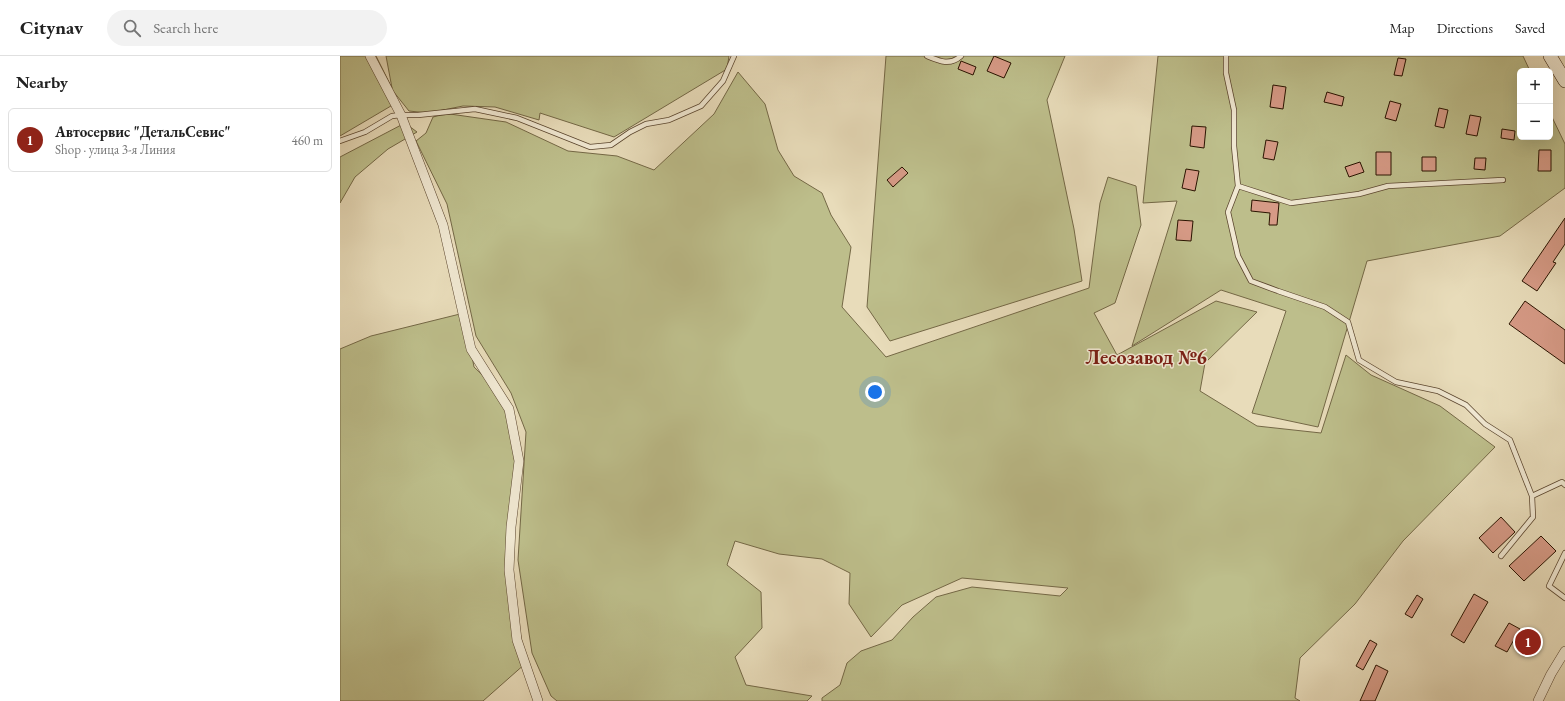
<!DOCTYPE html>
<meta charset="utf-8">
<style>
:root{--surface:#fff;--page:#f2f2f2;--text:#222;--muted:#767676;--line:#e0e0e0;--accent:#8f2418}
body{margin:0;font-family:"EB Garamond",serif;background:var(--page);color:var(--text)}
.controls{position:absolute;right:12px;top:12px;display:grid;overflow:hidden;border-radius:6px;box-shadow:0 4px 16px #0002}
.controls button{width:36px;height:36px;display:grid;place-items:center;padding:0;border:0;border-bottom:1px solid var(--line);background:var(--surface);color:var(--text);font:20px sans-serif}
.you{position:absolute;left:535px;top:336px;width:14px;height:14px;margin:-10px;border:3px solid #fff;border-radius:50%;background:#1a73e8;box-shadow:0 0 0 6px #1a73e833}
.badge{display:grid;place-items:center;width:26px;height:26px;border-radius:50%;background:var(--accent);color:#fff;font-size:13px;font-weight:700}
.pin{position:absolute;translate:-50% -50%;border:2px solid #fff;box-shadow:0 1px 4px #0006}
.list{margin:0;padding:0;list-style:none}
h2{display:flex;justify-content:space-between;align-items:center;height:52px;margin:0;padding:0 16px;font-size:17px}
h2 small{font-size:13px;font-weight:400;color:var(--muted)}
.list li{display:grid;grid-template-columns:26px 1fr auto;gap:12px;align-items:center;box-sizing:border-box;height:64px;margin:0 8px 8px;padding:0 8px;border:1px solid var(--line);border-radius:6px}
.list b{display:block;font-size:15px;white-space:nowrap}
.list p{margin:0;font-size:13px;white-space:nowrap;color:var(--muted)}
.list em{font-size:13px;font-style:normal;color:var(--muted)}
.icon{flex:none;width:22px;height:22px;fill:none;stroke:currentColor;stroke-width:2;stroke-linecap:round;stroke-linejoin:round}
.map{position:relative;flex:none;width:1225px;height:645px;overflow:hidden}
header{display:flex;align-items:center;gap:24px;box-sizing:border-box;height:56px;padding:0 20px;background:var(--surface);border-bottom:1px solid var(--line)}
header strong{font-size:19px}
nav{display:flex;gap:22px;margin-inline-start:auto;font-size:14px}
.search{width:280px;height:36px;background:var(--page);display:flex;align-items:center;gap:10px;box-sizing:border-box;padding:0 14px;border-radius:22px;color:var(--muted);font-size:15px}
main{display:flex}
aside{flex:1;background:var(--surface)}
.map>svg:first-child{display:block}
.green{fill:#bdbe8b;stroke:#746846}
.building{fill:#d69a86;stroke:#2a1300}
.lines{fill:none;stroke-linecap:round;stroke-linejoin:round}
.lane-casing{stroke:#5a452e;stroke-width:6}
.street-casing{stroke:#5a452e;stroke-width:10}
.secondary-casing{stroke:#2a1300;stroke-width:14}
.lane{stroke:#f0e8d2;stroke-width:4.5}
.street{stroke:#f0e8d2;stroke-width:9}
.secondary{stroke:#f0e8d2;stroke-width:13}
.labels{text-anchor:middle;stroke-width:3;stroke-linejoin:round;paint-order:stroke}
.district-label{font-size:20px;font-weight:bold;fill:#7a1f14;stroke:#f0e8d2}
</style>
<header>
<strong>Citynav</strong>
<div class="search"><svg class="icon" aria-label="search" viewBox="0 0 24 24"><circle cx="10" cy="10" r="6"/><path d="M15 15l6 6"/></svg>Search here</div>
<nav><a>Map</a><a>Directions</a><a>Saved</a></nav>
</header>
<main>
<aside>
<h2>Nearby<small></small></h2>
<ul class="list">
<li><span class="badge">1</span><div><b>Автосервис &quot;ДетальСевис&quot;</b><p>Shop · улица 3-я Линия</p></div><em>460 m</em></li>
</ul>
</aside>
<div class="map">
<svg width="1225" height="645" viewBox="0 0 1225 645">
<rect width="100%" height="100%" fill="#e8dcba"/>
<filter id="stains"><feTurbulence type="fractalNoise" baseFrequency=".005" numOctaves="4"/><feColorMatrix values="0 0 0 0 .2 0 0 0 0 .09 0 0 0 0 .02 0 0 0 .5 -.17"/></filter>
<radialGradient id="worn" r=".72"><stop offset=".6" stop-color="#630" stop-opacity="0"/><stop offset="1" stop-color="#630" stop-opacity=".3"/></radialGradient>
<path class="green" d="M0,0h36l16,32 -6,-32h343l-2,13 -113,68 -74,-24 -1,7 -44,-13 -32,-1 -35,7 -19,-2 -16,-20 3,12 -56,33z
M546,0h179l-18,44 27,129 8,52 -192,60 -23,-34z
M818,0h365l7,15h-10v66h30v-24l15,31v44l-65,48 -133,25 -49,166 -66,-14 34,-102 -65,-21 -89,56 45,-145 -34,2z
M398,16l27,32 13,46 16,26 28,17 9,22 20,32 -9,60 44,50 203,-69 11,-85 8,-26 28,9 5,39 -26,78 -21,10 23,42 99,-54 41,11 -52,51 -5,28 57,35 64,7 25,-78 25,20 69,31 55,41 -92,94 -48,63 -55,54 -5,40 5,3h-478v-3l18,-13 7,-22 14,-12 31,-11 21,-23 23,-20 36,-10 88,9 8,-8 -106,-10 -60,27 -31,32 -22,-33 1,-31 -28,-14 -43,-5 -44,-13 -8,24 34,27 1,36 -27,29 11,28 66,11 -5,5h-250l-6,-5 -19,-43 -14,-93 8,-128 -15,-39 -35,-57 -29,-132 -31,-63 10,-8 7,-16 8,-2 9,-1 56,8 62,29 49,5 37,14 60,-56z
M65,67l12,9 -29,17 -33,28 -15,26v-46z
M124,257l10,54 27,26 15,59 -5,104 8,71 7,36 -43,38h-143v-352l31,-13z"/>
<path class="building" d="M654,0l17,7 -7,15 -17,-7z
M1058,2l8,1 -4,17 -8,-1z
M621,5l15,6 -3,8 -15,-6z
M933,29l13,2 -3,22 -13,-2z
M987,36l17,5 -2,9 -18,-4z
M1050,45l11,3 -5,17 -11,-3z
M1099,52l9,2 -4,18 -9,-2z
M1130,59l11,2 -4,19 -11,-2z
M852,70l14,1 -2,21 -14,-2z
M1162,73l13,2 -1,9 -13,-2z
M926,84l12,2 -4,18 -11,-2z
M1199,94h12v21h-13z
M1036,96h15v23h-15z
M1082,101h14v14h-14z
M1135,102h11l-1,12 -11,-1z
M1020,106l4,10 -15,5 -4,-10z
M562,111l6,6 -15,14 -6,-7z
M846,113l13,2 -4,20 -13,-3z
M912,144l27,3 -2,22h-8l1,-12 -19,-2z
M1225,162v26l-12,18 3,1 -19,28 -15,-10z
M838,164l15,1 -2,20 -15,-1z
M1185,245l40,29v34l-56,-40z
M1161,461l14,15 -22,21 -14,-15z
M1201,480l15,15 -32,30 -15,-15z
M1134,538l14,8 -24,41 -13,-8z
M1077,539l6,4 -11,19 -7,-4z
M1169,567l11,6 -13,23 -12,-6z
M1030,584l7,4 -14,26 -7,-4z
M1036,609l12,6 -13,30h-15z"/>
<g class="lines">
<g class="lane-casing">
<path id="lane" d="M587,0c12,5 23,10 34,0
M886,0v17l8,37v36l4,40 -10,26 10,44 13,25 27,10 47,16 23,15 11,38 37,22 42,9 28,14 19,19 25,16 22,56 1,21 -32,39
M0,85l25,-9 27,-16 9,-1h17l57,-6 42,9 73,29 21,-2 19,-13 16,-8 23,-4 32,-14 22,-25 11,-25
M898,130l53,17 68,-9 29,-8 115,-6
M1192,440l30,-14 3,3
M1225,497l-16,33 16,12"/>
</g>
<g class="street-casing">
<path id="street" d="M30,0l31,59 42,110 28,124 38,60 10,52 -8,66 -2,43 8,70 21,61
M1198,645l13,-27 14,-23"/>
</g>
<g class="secondary-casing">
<path id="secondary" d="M1210,0l15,25"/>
</g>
<use href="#lane" class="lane"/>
<use href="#street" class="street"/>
<use href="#secondary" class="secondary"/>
</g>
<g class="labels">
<g class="district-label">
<text x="806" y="308">Лесозавод №6</text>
</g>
</g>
<rect width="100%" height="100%" filter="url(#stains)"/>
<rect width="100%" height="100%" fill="url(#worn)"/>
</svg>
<div class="controls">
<button>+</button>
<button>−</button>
</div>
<div class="you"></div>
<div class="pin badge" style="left:1188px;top:586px">1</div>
</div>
</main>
